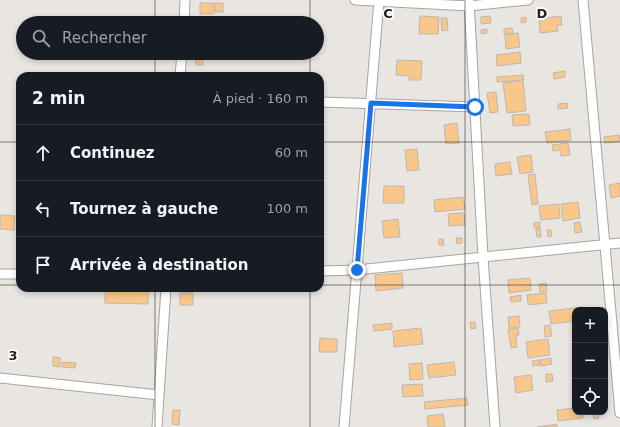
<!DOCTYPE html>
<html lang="fr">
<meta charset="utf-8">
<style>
:root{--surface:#171b24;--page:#242831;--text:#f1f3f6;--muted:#9ea1a6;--line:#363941}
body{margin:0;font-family:"DejaVu Sans",sans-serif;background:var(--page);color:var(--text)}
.controls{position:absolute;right:12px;bottom:12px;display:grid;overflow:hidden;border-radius:8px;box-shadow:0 2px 6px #0003}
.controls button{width:36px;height:36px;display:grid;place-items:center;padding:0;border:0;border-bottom:1px solid var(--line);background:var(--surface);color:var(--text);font:20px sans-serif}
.stop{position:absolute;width:12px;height:12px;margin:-9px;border:3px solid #1a73e8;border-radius:50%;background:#fff}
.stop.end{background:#1a73e8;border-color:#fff;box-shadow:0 1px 4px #0008}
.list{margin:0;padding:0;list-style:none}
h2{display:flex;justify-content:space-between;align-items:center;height:52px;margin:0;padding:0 16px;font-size:17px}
h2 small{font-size:13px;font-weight:400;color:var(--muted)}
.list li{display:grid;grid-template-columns:26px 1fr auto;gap:12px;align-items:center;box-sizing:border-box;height:56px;padding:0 16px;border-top:1px solid var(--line)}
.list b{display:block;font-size:15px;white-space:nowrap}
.list em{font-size:13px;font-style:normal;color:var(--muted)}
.icon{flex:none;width:22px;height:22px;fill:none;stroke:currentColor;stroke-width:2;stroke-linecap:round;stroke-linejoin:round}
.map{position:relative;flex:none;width:620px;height:427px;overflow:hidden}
.search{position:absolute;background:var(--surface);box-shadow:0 2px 6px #0003;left:16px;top:16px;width:308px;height:44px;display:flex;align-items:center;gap:10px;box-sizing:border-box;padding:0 14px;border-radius:22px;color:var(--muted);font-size:15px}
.panel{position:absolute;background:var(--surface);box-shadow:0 2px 6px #0003;left:16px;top:72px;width:308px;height:220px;border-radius:12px}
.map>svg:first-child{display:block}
.building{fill:#f9c78a;stroke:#bbb8b4}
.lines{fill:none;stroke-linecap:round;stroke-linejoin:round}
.minor-casing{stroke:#a7a4a0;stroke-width:11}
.minor{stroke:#fff;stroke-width:9}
.route{stroke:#1a73e8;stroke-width:5}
.grid{fill:none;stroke:#22211f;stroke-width:1;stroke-opacity:0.55}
.grid-label{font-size:13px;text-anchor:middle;font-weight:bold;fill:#22211f;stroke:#fff;stroke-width:3.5;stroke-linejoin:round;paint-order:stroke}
</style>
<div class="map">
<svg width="620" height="427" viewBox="0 0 620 427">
<rect width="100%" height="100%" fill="#e9e5e1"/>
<path class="building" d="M200,3h14v11h-14z
M215,3h8v9h-8z
M420,16l19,1 -1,17h-19z
M490,16l1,7 -10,1v-7z
M561,16l1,9h-5l1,6 -18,2 -1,-14z
M526,17v5l-5,1v-5z
M441,18h6l1,12 -6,1z
M512,28l1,5 -9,1v-5z
M487,29v4l-6,1v-4z
M518,33l2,14 -14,2 -1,-14z
M520,52l1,11 -24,3 -1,-11z
M195,53h7l1,12h-7z
M397,60l25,1 -1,19h-12v-4l-13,-1z
M565,71v6l-11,2 -1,-6z
M523,75l1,5 -27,2v-5z
M523,80l3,31 -19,2 -4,-30z
M496,92l2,20 -8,1 -3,-20z
M567,103l1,5 -10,1v-5z
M529,114l1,11 -17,1 -1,-11z
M457,123l2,20 -13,1 -2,-19z
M570,129l1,11 -24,3 -2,-11z
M619,135l1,6 -15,2 -1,-6z
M568,143l2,12 -9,1 -1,-6 -7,1 -1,-6z
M417,149l2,21 -12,1 -2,-21z
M531,155l2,17 -13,2 -3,-17z
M510,162l2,12 -16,2 -1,-12z
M535,174l3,30 -6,1 -4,-30z
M620,183v13l-9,2 -2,-13z
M384,186h20v17h-21z
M463,197l2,12 -30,3 -1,-12z
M578,202l2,16 -17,3 -2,-17z
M559,204l1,14 -19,2 -2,-14z
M464,213l1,12 -16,1 -1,-12z
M0,215l15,1 -1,14 -14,-1z
M398,219l2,18 -16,1 -2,-17z
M540,222v5l-6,1v-5z
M580,222l2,10 -7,1 -1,-10z
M540,228l1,9h-4l-1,-8z
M547,230h4l1,6 -4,1z
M456,238h6v5l-5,1z
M439,239h4l1,6h-5z
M402,273l1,15 -27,3 -1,-16z
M530,278l1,12 -22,3 -1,-13z
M546,283l1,8 -7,1 -1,-8z
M105,288h43v16l-43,-1z
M180,293h13v12h-13z
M546,293l1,10 -19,2 -1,-10z
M521,295v6l-10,1 -1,-5z
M583,307v3h-8v11l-24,3 -2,-13z
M519,316l1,11 -11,1 -1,-11z
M470,322h5l1,6 -5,1z
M392,323v6l-18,2 -1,-6z
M550,325l2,11 -7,1 -1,-11z
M421,328l2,16 -29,3 -1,-16z
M518,328l1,7h-3l1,12 -6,1 -3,-19z
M320,338l17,1v13h-18z
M548,339l2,16 -22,3 -2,-16z
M53,357l7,1v9l-7,-1z
M551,358l1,6 -11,2 -1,-6z
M539,360l1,5 -7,1 -1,-5z
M62,362l14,1 -1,5 -13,-1z
M454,362l2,13 -27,3 -2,-13z
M422,363l1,16 -13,1 -1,-16z
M546,374h6l1,7 -7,1z
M531,375l2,15 -17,3 -2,-16z
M422,384l1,12 -20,1 -1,-12z
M467,398l1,7 -43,4 -1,-7z
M575,408v4h7l1,6 -25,3 -1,-11z
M173,410h7l-1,15 -7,-1z
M593,412h5l1,6 -5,1z
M443,414l2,13h-17l-1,-11z
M557,424v3h-20z"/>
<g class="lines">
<g class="minor-casing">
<path id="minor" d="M355,0l114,6 59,-6
M469,0l14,257 12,170
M583,0l37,413
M184,23l1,-23
M180,76l2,-23
M320,102l155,5
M320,271l37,-1 263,-27
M0,274h20
M0,378l159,17
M157,427l9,-139
M344,427l35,-427"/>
</g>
<use href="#minor" class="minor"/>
</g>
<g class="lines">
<path class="route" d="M357,270l14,-167 104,4"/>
</g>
<path class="grid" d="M155,0v23M310,0v23M465,0v427M155,53v23M310,53v23M0,142h20M320,142h300M0,285h20M320,285h300M155,288v139M310,288v139"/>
<g class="grid-label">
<text x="388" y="18">C</text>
<text x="542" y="18">D</text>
<text x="13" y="360">3</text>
</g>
</svg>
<div class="controls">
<button>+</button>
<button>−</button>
<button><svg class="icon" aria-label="locate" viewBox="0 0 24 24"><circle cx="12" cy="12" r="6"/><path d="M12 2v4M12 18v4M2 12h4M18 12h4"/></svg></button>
</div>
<div class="stop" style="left:475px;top:107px"></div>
<div class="stop end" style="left:357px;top:270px"></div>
<div class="search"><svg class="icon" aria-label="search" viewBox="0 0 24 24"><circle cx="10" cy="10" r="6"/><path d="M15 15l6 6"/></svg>Rechercher</div>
<section class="panel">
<h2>2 min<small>À pied · 160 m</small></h2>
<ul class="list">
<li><svg class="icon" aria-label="ahead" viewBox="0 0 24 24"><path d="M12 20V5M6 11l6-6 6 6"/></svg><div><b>Continuez</b></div><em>60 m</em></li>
<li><svg class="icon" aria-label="left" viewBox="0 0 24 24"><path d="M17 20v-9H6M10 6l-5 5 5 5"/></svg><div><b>Tournez à gauche</b></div><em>100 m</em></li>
<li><svg class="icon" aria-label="arrive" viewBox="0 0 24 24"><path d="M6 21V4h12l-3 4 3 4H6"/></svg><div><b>Arrivée à destination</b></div></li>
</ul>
</section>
</div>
